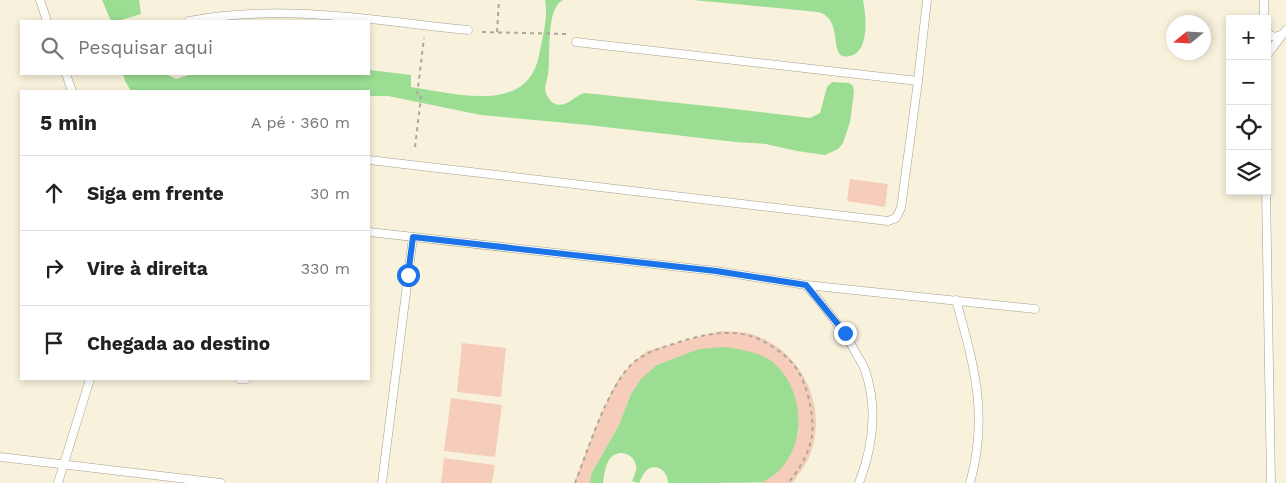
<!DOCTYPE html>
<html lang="pt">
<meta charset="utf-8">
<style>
:root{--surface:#fff;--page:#f6f6f6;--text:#222;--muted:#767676;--line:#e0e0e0}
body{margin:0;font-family:"Work Sans",sans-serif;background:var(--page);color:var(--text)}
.controls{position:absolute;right:15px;top:15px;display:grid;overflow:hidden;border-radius:0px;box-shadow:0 2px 8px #0003}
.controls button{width:45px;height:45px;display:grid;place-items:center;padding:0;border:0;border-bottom:1px solid var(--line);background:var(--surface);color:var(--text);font:25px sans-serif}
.compass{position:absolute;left:1166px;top:15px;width:45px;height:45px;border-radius:50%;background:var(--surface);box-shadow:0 2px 8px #0003;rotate:252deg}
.stop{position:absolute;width:15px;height:15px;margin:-11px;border:4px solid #1a73e8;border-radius:50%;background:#fff}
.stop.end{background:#1a73e8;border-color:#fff;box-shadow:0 1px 5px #0008}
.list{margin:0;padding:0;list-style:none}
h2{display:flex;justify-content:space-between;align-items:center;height:65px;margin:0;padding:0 20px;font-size:21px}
h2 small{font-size:16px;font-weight:400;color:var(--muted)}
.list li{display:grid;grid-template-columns:32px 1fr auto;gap:15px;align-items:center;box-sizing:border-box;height:75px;padding:0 20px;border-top:1px solid var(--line)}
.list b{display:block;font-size:19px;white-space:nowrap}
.list em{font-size:16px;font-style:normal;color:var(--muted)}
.icon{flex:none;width:28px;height:28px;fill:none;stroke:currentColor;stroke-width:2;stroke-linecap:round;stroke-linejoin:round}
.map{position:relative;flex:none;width:1286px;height:483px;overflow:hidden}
.search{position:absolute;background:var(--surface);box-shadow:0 2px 8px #0003;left:20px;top:20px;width:350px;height:55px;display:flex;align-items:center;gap:12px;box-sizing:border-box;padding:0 18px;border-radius:0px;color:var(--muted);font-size:19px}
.panel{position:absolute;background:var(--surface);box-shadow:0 2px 8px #0003;left:20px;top:90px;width:350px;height:290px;border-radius:0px}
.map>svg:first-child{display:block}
.green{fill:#f6ccbb}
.water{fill:#9add93}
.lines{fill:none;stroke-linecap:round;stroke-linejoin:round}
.street-casing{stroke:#a59f8a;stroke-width:9}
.path{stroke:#aca897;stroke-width:2;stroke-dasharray:4 4;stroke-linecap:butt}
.street{stroke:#fff;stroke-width:8}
.route{stroke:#1a73e8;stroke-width:6}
</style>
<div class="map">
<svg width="1286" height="483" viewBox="0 0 1286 483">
<rect width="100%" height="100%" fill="#f8f2dc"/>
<path class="green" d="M850,179l38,5 -3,23 -38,-6z
M720,331c10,1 22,0 31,3 50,15 78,72 59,121 -3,9 -11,18 -16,26l-2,2h-31c24,-16 30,-27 38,-54l-168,-35 -12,31 -28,49 -1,9h-16l26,-67 17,-35 13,-16 17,-14z
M462,343l44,5 -5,49 -44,-5z
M451,398l51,7 -7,52 -51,-6z
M444,458l51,7 -3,18h-51z"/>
<path class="water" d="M102,0h37l2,14 -23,7h-7z
M545,0h18c-18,9 -12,57 -15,75 -1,5 -3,10 -3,15 1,5 4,10 8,13 13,7 21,-8 32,-10l141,15 84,10 10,-5 7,-26 5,-5 17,1 4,3 1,6 -4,30 -7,21 -5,6 -13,6 -28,-4 -31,-7 -30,-2 -148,-17 -107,-10 -93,-19h-19v-5h-238l-6,-10 -2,-7h43l10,5 16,-5h177v-4l42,5v12c35,5 102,24 122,-15 5,-8 6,-17 8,-26 3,-16 7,-30 4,-46z
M693,0h170c3,14 7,52 -13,56 -24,6 -4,-37 -32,-44z
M725,347c17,3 37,5 50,17 34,32 32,96 -12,118 -8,1 -80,1 -95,1 0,-10 -9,-20 -20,-14 -4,3 -7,9 -9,14l-7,-2c2,-5 5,-10 4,-15 -2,-14 -20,-18 -27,-6 -4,6 -5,16 -6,23h-13l1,-9 28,-49 12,-31 11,-16 15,-13 42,-16z"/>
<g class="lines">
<g class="street-casing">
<path id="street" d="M40,0l7,21
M1264,0v19
M189,21c91,-18 188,0 279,9
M1267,31l3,4 5,2 8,-3
M576,42l342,39
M1267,55l19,-25
M66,74l6,17
M369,160l519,61 8,-3 5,-10 17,-127 9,-81
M1266,191l5,292
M369,232l347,39 90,14 229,24
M806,285c19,22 36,43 50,68 3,6 7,11 9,17 13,38 8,77 -6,113
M956,300c18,65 33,115 14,183
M239,379h7
M0,457l221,26
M58,483l32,-104
M382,483l31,-246"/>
</g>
<path class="path" d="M482,32l85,2
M497,32l2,-32
M415,147l6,-50 -4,-1 7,-58
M575,483c13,-33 32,-95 57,-119 14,-13 30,-16 47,-22 23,-7 48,-13 71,-6 16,4 40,21 48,35 10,17 18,50 13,69 -3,16 -13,31 -23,43"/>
<use href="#street" class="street"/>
</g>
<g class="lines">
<path class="route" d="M408,275l5,-38 303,34 90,14 39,48"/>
</g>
</svg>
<div class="controls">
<button>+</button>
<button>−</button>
<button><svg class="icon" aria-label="locate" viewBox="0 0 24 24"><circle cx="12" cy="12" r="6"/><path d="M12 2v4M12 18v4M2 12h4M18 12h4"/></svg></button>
<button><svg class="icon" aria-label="layers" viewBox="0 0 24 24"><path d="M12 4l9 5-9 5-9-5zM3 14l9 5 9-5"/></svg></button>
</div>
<svg class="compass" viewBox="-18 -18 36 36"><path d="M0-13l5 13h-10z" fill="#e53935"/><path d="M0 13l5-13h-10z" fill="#767676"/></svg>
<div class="stop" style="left:408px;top:275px"></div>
<div class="stop end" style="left:845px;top:333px"></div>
<div class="search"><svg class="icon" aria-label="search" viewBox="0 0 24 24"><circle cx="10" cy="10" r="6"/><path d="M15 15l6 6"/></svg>Pesquisar aqui</div>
<section class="panel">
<h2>5 min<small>A pé · 360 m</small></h2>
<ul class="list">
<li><svg class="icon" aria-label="ahead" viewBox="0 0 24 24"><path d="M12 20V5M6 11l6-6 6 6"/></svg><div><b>Siga em frente</b></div><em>30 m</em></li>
<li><svg class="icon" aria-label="right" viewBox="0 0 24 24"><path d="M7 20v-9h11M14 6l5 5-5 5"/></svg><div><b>Vire à direita</b></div><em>330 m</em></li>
<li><svg class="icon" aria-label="arrive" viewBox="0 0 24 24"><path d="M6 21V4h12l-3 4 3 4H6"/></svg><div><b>Chegada ao destino</b></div></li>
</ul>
</section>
</div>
